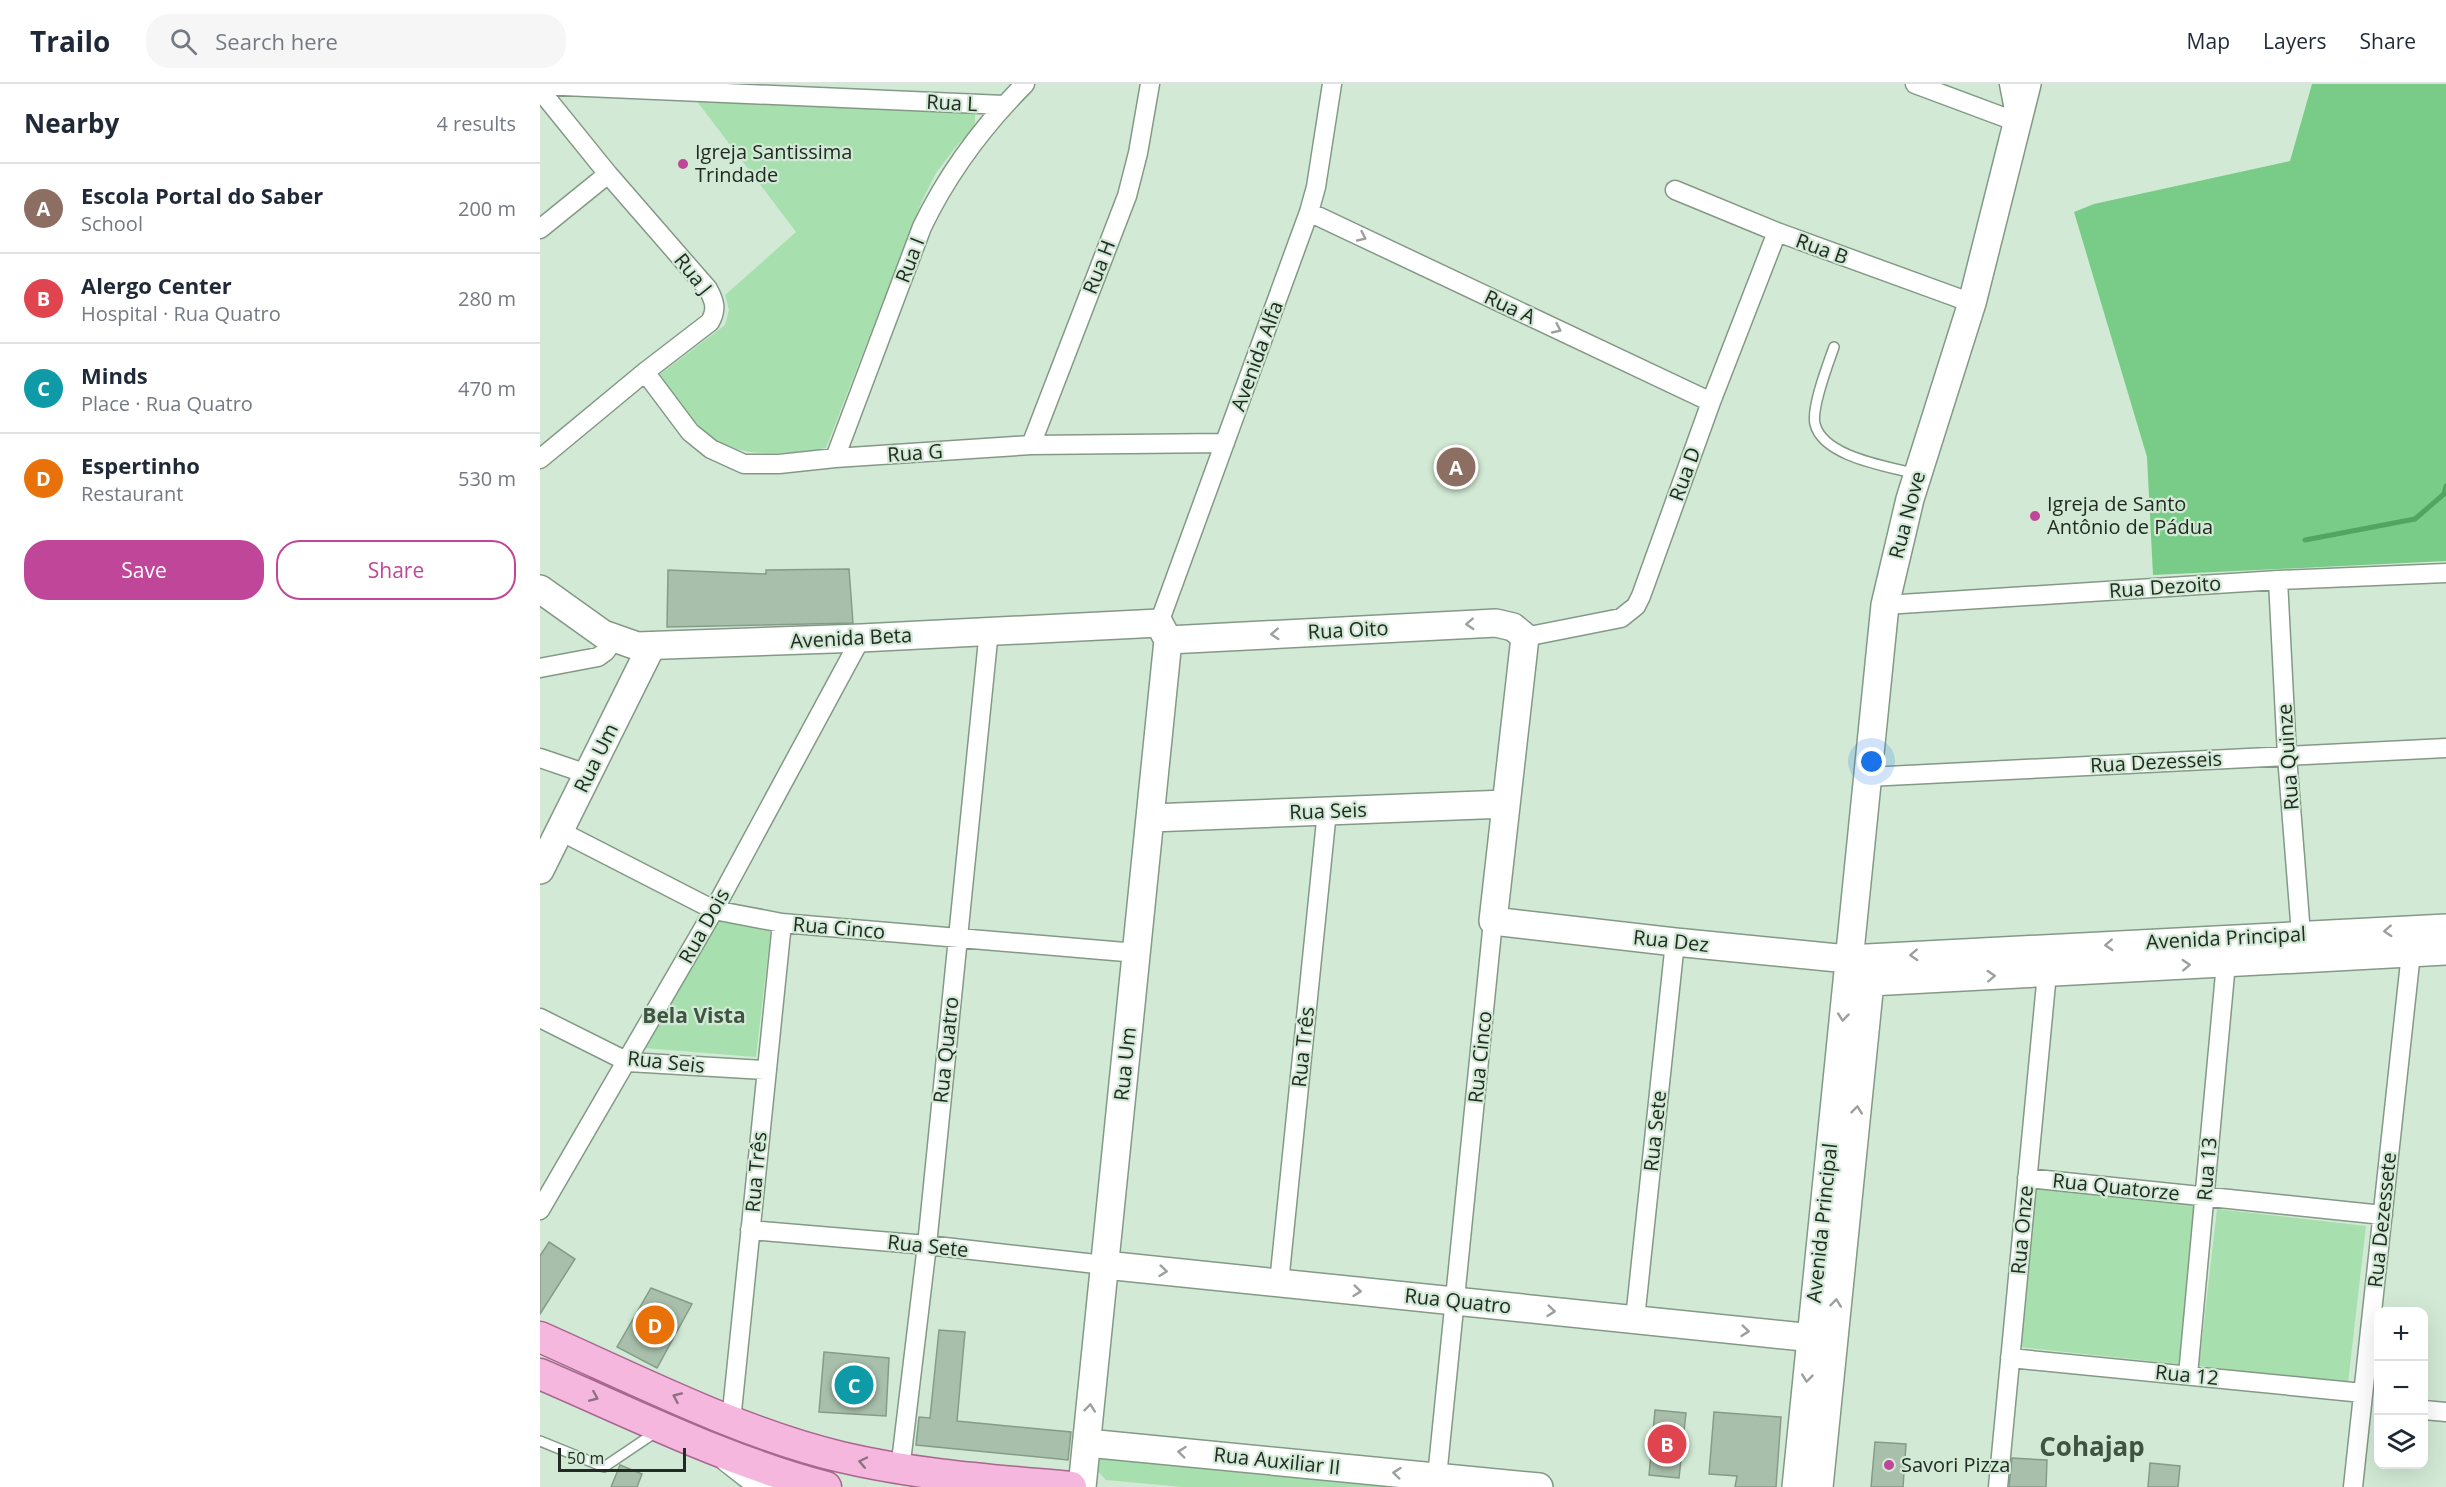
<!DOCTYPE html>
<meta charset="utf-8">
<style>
:root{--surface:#fff;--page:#f6f6f7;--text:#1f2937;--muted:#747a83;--line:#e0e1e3;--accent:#bf4698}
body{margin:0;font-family:"Open Sans",sans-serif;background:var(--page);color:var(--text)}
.controls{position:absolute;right:18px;bottom:18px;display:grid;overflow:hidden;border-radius:12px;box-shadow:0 6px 24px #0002}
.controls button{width:54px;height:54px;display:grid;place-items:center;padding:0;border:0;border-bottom:2px solid var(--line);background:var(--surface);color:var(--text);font:30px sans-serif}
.scale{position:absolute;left:18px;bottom:15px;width:128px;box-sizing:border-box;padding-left:6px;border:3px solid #222b23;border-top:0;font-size:16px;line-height:21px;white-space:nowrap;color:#222b23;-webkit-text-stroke:4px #d2ead5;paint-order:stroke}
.you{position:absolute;left:1332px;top:678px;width:21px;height:21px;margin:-15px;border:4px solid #fff;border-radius:50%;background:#1a73e8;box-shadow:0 0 0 9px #1a73e833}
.badge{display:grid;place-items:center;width:39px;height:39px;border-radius:50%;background:var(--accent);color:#fff;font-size:20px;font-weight:700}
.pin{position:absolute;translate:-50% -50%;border:3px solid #fff;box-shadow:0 2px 6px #0006}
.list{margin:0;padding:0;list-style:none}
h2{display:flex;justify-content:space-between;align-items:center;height:78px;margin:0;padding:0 24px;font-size:26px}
h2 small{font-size:20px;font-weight:400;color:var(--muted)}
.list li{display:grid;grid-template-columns:39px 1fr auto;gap:18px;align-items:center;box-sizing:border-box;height:90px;padding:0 24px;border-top:2px solid var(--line)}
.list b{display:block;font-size:22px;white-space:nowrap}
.list p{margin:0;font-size:20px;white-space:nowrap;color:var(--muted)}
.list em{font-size:20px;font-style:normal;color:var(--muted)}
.actions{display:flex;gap:12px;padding:18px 24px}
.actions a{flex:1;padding:14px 0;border:2px solid var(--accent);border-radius:24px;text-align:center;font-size:21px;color:var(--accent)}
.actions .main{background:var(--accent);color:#fff}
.icon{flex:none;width:33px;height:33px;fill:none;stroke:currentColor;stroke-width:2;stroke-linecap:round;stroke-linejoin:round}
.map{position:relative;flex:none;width:1906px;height:1403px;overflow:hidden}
header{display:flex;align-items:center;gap:36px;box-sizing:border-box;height:84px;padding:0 30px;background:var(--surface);border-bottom:2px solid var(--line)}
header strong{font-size:28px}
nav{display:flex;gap:33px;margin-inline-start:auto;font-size:21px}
.search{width:420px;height:54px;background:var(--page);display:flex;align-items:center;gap:15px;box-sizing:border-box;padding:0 21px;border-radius:24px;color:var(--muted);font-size:22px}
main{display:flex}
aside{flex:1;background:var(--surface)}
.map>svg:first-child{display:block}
.green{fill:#a7dfae}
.forest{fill:#79cc87}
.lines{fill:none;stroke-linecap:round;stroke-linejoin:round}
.stream{stroke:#52a462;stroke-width:5}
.building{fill:#a8bfab;stroke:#869c89;stroke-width:1.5}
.lane-casing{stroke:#839986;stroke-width:12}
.street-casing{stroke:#839986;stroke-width:21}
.secondary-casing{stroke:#839986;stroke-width:30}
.primary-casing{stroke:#a7678e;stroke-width:33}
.lane{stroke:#fff;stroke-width:9}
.street{stroke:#fff;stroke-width:18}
.secondary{stroke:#fff;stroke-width:27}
.primary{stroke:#f5b7de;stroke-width:30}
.oneway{stroke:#9ca09c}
.oneway2{stroke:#8c7180}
.poi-dot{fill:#bf4698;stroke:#d2ead5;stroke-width:2}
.labels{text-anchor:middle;stroke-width:4.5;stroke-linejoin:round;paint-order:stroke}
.street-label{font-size:20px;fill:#222b23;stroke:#d2ead5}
.poi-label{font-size:20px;fill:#222b23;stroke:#d2ead5;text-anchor:start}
.neighbourhood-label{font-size:21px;font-weight:bold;fill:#405443;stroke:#d2ead5}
.district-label{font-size:26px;font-weight:bold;fill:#405443;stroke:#d2ead5}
</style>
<header>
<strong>Trailo</strong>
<div class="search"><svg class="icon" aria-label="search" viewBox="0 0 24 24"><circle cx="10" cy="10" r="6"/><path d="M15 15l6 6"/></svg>Search here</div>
<nav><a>Map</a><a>Layers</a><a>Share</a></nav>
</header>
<main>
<aside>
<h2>Nearby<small>4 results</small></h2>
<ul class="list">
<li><span class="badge" style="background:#8d6e63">A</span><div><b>Escola Portal do Saber</b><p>School</p></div><em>200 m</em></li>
<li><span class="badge" style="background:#e0444e">B</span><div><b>Alergo Center</b><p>Hospital · Rua Quatro</p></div><em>280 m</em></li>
<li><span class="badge" style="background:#0f9aa8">C</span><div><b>Minds</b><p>Place · Rua Quatro</p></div><em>470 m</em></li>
<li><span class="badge" style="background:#e8710a">D</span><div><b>Espertinho</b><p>Restaurant</p></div><em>530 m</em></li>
</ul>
<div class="actions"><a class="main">Save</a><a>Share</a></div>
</aside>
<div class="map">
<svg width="1906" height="1403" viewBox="0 0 1906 1403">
<rect width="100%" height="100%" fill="#d2ead5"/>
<path class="green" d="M153,12l278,15 4,3v10l-5,8 -15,16 -19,25 -14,28 -96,247c-44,6 -94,14 -127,-22 -15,-15 -27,-34 -40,-51l66,-50 4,-15 -4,-15 71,-63z
M176,837l55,8 -15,128 -112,-9z
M1494,1104l161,16 -16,160 -160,-17z
M1677,1125l149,17 -18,157 -149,-17z
M557,1368l359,35h-273l-77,-7 -10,-11z"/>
<path class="forest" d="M1772,0h134v477l-293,14 -6,-118 -73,-245 20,-8 196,-43z"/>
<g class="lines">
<path class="stream" d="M1765,456l110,-21 29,-25 2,-8"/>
</g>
<path class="building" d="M309,485l4,54 -186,4 1,-57 98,4v-4z
M9,1158l26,17 -35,55v-58z
M111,1204l41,16 -35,64 -40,-21z
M399,1246l26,2 -8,89 114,11 -3,28 -152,-15 3,-28 11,1z
M284,1268l65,6 -3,58 -67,-4z
M1115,1326l31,3 -7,65 -30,-3z
M1174,1328l67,5 -5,70h-41l2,-11 -28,-2z
M1335,1358l31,2 -3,43h-32z
M1472,1374l35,2 -1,27h-37z
M1610,1379l30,3 -2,21h-30z
M80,1381l22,9 -5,13h-26z"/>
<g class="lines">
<g class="lane-casing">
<path id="lane" d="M1294,263c-6,17 -23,61 -19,77 8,33 72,42 101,50
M0,1357l64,26 52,-35"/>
</g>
<g class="street-casing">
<path id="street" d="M1375,0l102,38
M1469,0l6,31
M0,1l464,20
M0,6l68,84 100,115c7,13 9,20 2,33l-65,50 -105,87
M1135,106l102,42 195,71
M769,128l402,190
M0,145l68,-55
M105,288l45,60 21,17 33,15h35l56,-6 196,-13 194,-2
M491,361l96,-249 11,-43 12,-69
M295,374l87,-231c26,-54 61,-101 103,-143
M1738,496l9,176 14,178
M1345,521l393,-25 168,-7
M619,539l150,-411 7,-25 16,-103
M985,553l96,-19 15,-12 5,-10 70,-194 66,-170
M0,584l58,-11 7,-5 9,-12
M0,674l47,16
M1327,693l579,-29
M20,747l154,79 68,13 355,30
M0,934l88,44 137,8
M1487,1094l356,37
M0,1126l174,-300 147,-272
M210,1146l177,15 178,20
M739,1199l48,-472
M1095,1235l40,-377
M1470,1274l353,35
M1648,1291l38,-412
M1884,1326l22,2
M191,1337l51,-498
M360,1386l27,-225 62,-615
M897,1393l56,-556
M1458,1403l49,-514
M1813,1403l58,-534"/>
</g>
<g class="secondary-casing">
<path id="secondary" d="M0,505l63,45 34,12 224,-8 298,-15 9,17
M628,556l328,-17 17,4 12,10 -32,284 182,21 173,17 598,-31
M611,734l355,-14
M0,786l111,-223
M1330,898l576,-31
M565,1181l727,75
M547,1359l452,44
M189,1375l36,28
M542,1403l86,-847
M1256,1403l89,-882 25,-106 62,-196 55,-219
M1279,1403l51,-505 -13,-14"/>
</g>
<g class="primary-casing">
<path id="primary" d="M0,1253c95,42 200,96 301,120 76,18 153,23 230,30
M0,1290c93,40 187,87 286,113"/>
</g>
<use href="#lane" class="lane"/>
<use href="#street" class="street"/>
<use href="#secondary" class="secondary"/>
<use href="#primary" class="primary"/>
</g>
<defs><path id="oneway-chevron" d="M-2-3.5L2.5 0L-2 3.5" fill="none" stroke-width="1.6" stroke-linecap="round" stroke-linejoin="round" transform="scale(1.5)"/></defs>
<g class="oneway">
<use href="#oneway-chevron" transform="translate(822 153) rotate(25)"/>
<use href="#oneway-chevron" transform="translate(1017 245) rotate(25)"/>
<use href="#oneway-chevron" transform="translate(930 540) rotate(177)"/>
<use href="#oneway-chevron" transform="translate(735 550) rotate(177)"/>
<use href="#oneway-chevron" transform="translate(1848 847) rotate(177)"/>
<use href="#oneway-chevron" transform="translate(1569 861) rotate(177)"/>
<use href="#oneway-chevron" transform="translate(1374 871) rotate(177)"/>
<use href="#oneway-chevron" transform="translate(1646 881) rotate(-3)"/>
<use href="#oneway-chevron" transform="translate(1451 892) rotate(-3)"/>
<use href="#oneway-chevron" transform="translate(1303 933) rotate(96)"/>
<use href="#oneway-chevron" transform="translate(1317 1026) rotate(-84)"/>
<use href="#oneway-chevron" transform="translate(623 1187) rotate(6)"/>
<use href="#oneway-chevron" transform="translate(817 1207) rotate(6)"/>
<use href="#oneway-chevron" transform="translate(1296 1219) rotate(-84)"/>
<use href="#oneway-chevron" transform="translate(1011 1227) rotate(6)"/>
<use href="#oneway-chevron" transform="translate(1205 1247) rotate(6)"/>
<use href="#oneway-chevron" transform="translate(1267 1294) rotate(96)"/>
<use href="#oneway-chevron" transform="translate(550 1324) rotate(-84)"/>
<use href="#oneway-chevron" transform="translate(642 1368) rotate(-174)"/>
<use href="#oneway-chevron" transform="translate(857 1389) rotate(-174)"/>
</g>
<g class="oneway2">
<use href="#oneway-chevron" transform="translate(54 1313) rotate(23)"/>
<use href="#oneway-chevron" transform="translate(137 1313) rotate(-156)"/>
<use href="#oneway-chevron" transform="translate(323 1378) rotate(-168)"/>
</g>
<g class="poi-dot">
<circle cx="143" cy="80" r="6"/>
<circle cx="1495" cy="432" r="6"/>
<circle cx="1349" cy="1381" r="6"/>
</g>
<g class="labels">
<g class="street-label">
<text transform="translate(412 19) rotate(3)" y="7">Rua L</text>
<text transform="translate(1282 165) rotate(20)" y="7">Rua B</text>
<text transform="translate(370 176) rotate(-69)" y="7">Rua I</text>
<text transform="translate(559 183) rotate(-69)" y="7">Rua H</text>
<text transform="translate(153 190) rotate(51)" y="7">Rua J</text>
<text transform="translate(970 223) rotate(25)" y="7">Rua A</text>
<text transform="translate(717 272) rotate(-70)" y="7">Avenida Alfa</text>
<text transform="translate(375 369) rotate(-4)" y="7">Rua G</text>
<text transform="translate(1145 390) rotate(-70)" y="7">Rua D</text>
<text transform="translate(1367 431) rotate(-75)" y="7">Rua Nove</text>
<text transform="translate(1625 503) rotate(-4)" y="7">Rua Dezoito</text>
<text transform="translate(808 546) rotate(-3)" y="7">Rua Oito</text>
<text transform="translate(311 554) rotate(-3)" y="7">Avenida Beta</text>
<text transform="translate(1748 673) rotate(-94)" y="7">Rua Quinze</text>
<text transform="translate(56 674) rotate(-64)" y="7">Rua Um</text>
<text transform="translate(1616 678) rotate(-3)" y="7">Rua Dezesseis</text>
<text transform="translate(788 727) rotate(-2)" y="7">Rua Seis</text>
<text transform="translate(164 842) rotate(-61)" y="7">Rua Dois</text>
<text transform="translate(299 844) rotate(5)" y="7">Rua Cinco</text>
<text transform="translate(1686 854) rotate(-3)" y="7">Avenida Principal</text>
<text transform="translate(1131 857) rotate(6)" y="7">Rua Dez</text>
<text transform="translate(763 963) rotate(-84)" y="7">Rua Três</text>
<text transform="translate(406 966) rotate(-84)" y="7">Rua Quatro</text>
<text transform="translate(940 973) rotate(-84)" y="7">Rua Cinco</text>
<text transform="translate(126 978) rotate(6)" y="7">Rua Seis</text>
<text transform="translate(585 980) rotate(-84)" y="7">Rua Um</text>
<text transform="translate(1115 1047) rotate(-84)" y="7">Rua Sete</text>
<text transform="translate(1667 1085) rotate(-85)" y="7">Rua 13</text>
<text transform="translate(216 1088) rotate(-85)" y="7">Rua Três</text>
<text transform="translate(1576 1103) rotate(6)" y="7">Rua Quatorze</text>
<text transform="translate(1842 1136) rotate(-84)" y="7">Rua Dezessete</text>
<text transform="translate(1282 1139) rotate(-84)" y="7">Avenida Principal</text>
<text transform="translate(1482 1146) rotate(-85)" y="7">Rua Onze</text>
<text transform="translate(388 1162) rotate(6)" y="7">Rua Sete</text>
<text transform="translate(918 1217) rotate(6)" y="7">Rua Quatro</text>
<text transform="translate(1647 1291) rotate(6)" y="7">Rua 12</text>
<text transform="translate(737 1377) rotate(6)" y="7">Rua Auxiliar II</text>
</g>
<g class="poi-label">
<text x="155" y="75">Igreja Santissima<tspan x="155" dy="23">Trindade</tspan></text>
<text x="1507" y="427">Igreja de Santo<tspan x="1507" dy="23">Antônio de Pádua</tspan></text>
<text x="1361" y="1388">Savori Pizza</text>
</g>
<g class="neighbourhood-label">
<text x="154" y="939">Bela Vista</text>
</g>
<g class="district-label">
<text x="1552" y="1372">Cohajap</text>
</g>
</g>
</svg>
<div class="controls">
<button>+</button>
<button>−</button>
<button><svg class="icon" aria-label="layers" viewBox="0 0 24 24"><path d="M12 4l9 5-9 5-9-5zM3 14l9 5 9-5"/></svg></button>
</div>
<div class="scale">50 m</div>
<div class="you"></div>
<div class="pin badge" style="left:916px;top:383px;background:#8d6e63">A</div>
<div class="pin badge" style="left:1127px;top:1360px;background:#e0444e">B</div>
<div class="pin badge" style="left:314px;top:1301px;background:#0f9aa8">C</div>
<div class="pin badge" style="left:115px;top:1241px;background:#e8710a">D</div>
</div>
</main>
